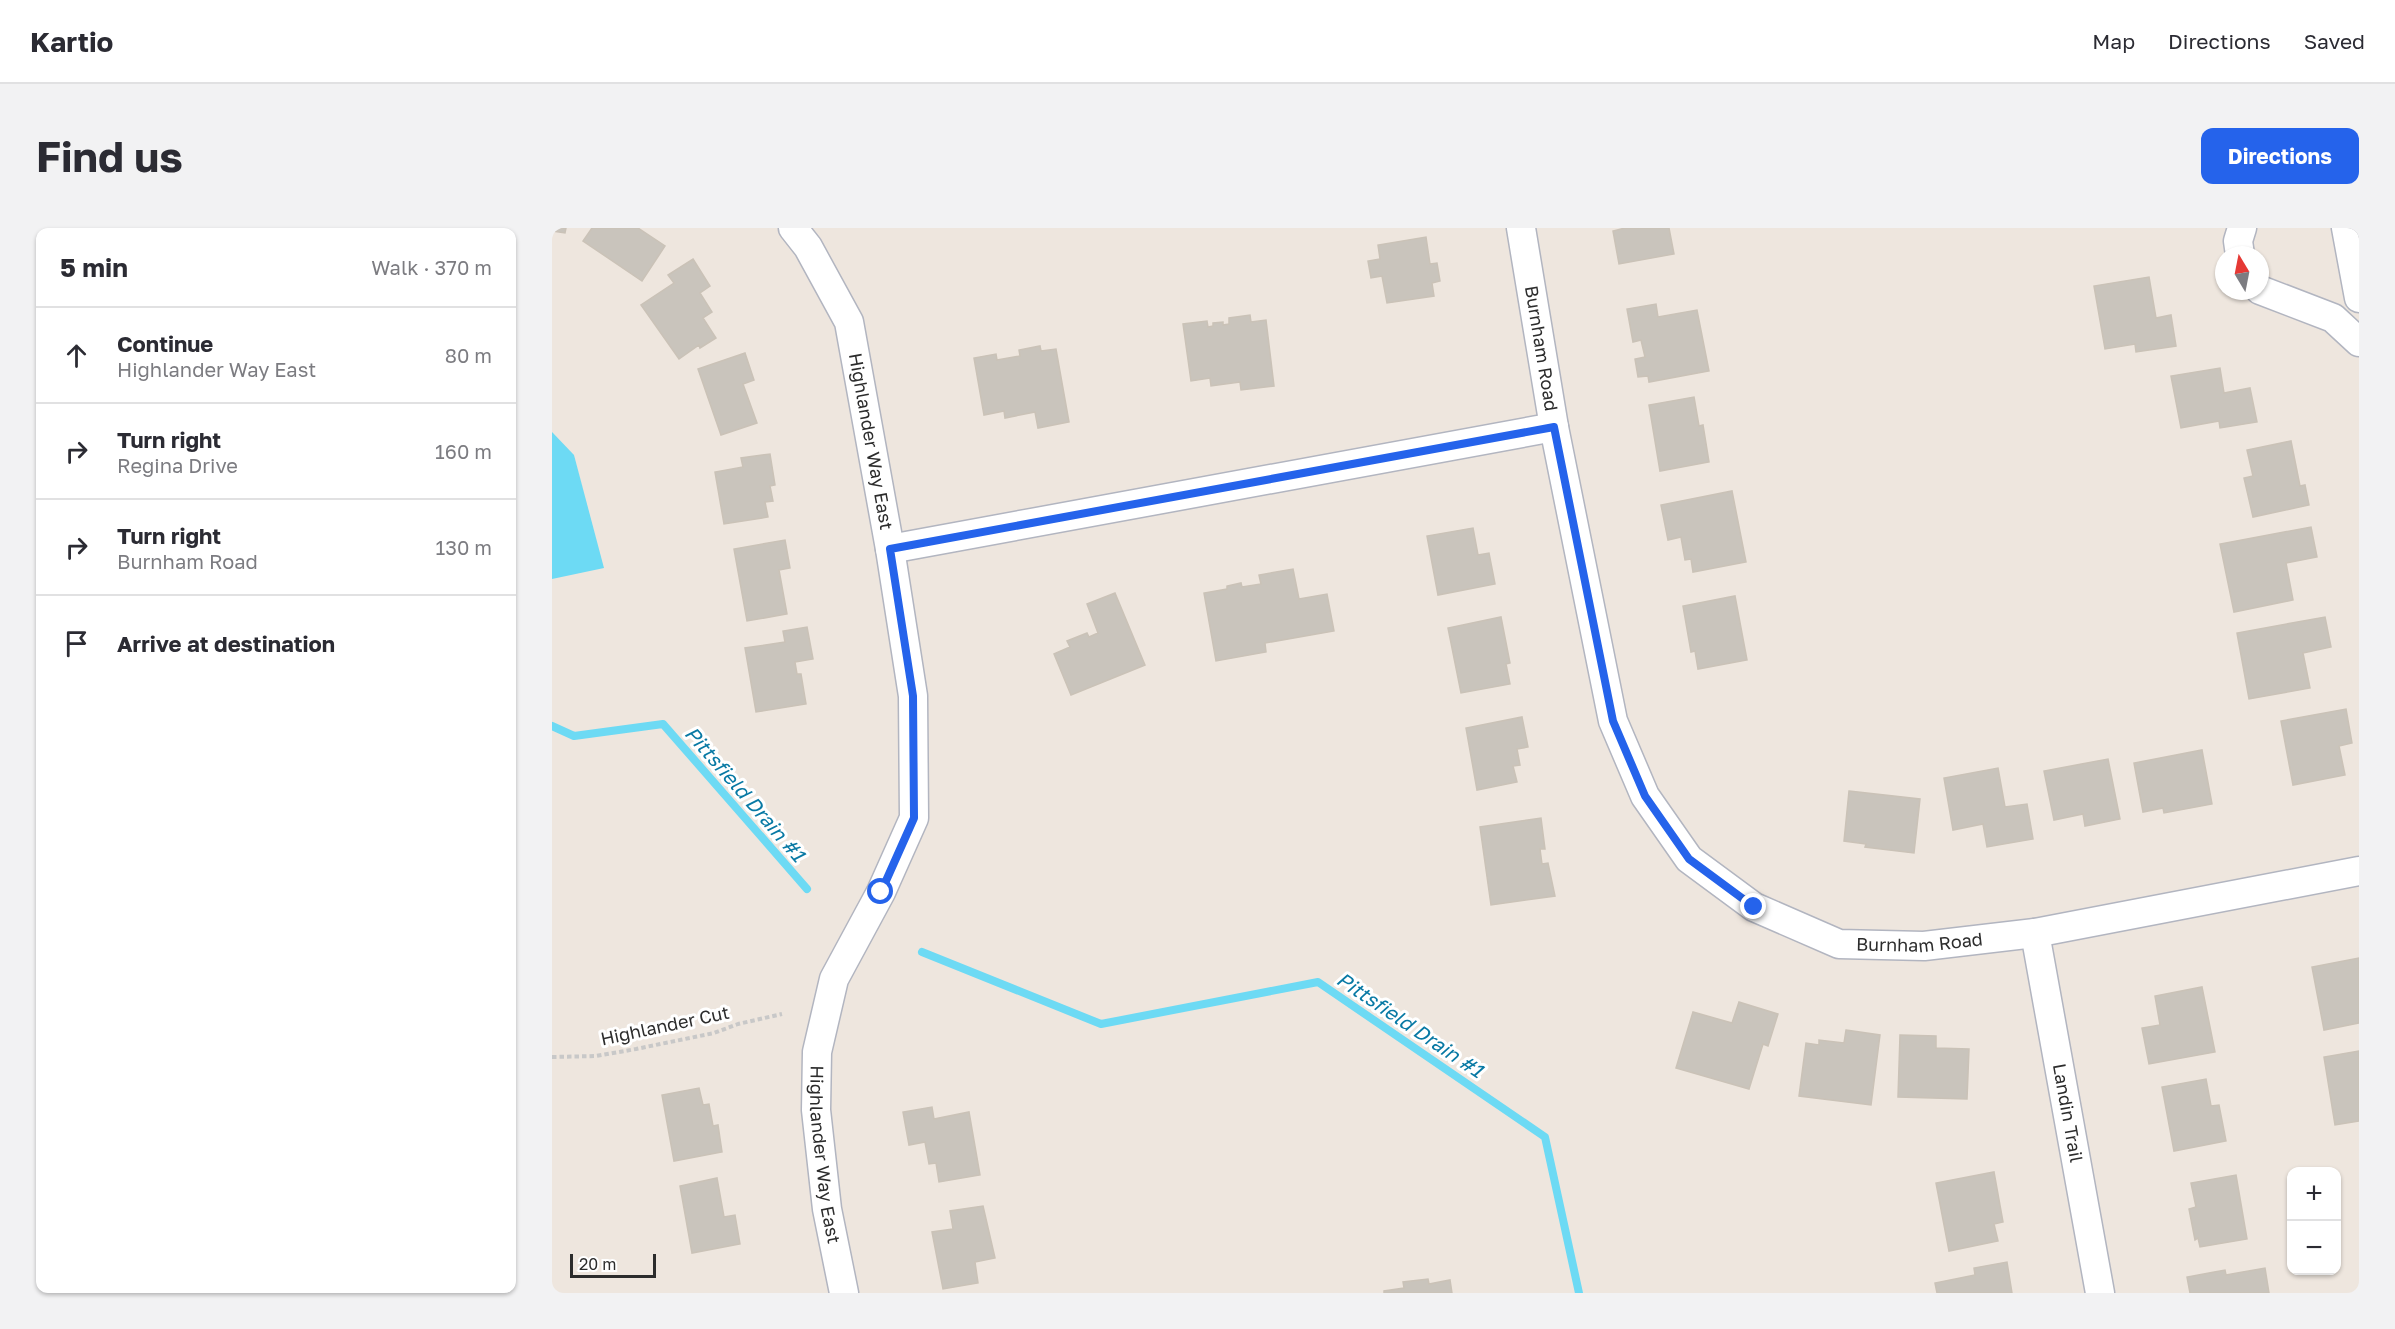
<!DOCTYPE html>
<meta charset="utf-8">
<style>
:root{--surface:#fff;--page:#f2f2f3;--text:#2b2b33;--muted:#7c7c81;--line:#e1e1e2;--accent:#2563eb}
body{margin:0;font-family:"Golos Text",sans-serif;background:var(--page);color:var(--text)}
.controls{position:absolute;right:18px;bottom:18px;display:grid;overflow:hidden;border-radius:12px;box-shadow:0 2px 4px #0004}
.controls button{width:54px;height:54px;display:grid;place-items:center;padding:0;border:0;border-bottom:2px solid var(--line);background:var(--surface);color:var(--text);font:30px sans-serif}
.compass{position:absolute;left:1663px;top:18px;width:54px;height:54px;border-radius:50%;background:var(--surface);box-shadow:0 2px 4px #0004;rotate:350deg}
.scale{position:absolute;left:18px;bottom:15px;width:86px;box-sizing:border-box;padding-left:6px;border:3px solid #2c2c2c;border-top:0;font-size:16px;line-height:21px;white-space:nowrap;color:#2c2c2c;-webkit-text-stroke:4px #fff;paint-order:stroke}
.stop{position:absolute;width:18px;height:18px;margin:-14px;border:4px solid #2563eb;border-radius:50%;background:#fff}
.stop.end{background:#2563eb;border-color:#fff;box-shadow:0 2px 6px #0008}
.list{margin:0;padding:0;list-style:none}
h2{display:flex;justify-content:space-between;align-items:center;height:78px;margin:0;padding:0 24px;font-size:26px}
h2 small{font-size:20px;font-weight:400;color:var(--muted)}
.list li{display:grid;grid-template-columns:39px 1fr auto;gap:18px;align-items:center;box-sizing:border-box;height:96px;padding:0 24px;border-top:2px solid var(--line)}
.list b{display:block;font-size:22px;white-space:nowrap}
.list p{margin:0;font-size:20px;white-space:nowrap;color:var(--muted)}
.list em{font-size:20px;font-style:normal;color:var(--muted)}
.icon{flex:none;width:33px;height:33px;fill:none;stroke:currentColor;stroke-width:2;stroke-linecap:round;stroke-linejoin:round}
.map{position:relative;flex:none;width:1807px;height:1065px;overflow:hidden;border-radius:12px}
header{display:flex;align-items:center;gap:36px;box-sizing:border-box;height:84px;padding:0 30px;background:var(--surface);border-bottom:2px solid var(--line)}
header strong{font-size:28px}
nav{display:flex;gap:33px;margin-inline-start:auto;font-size:21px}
.intro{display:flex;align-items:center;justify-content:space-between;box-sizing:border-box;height:144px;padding:0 36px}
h1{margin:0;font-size:42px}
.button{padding:15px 27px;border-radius:12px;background:var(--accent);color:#fff;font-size:21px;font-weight:700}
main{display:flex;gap:36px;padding:0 36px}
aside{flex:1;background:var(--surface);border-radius:12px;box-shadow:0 2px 4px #0004}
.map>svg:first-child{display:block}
.water{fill:#6ddaf4}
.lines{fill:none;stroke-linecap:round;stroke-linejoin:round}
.stream{stroke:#6ddaf4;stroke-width:8}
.building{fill:#c9c4bc;stroke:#cac2b7;stroke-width:1.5}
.minor-casing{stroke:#b2b5c0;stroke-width:31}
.path{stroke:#c8c8c8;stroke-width:4;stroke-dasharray:4.5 3;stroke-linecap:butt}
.minor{stroke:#fff;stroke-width:28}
.route{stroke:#2563eb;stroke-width:8}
.labels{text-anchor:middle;stroke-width:6;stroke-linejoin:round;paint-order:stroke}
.street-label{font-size:18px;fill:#2c2c2c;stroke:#fff}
.water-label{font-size:20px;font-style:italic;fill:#0879a4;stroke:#fff}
</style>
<header>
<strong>Kartio</strong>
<nav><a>Map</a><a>Directions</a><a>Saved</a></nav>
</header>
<div class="intro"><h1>Find us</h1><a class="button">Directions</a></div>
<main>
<aside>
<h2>5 min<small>Walk · 370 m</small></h2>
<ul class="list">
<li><svg class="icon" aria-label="ahead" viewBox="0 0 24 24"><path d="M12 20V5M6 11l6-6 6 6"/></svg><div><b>Continue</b><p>Highlander Way East</p></div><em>80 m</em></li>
<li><svg class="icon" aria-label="right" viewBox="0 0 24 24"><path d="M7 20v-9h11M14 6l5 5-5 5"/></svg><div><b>Turn right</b><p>Regina Drive</p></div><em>160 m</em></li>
<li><svg class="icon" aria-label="right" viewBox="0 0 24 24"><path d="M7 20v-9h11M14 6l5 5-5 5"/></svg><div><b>Turn right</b><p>Burnham Road</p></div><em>130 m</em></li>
<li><svg class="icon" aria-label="arrive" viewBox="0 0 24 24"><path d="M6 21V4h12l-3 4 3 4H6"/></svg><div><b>Arrive at destination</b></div></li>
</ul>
</aside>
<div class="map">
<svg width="1807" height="1065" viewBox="0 0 1807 1065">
<rect width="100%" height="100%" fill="#eee6de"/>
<path class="water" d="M0,204l22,23 30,113 -52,11z"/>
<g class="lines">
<path class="stream" d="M0,498l22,10 89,-12 144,165
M370,724l179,72 217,-42 227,155 34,156"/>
</g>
<path class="building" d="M0,0h14l-1,5 -13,-2z
M40,0h46l27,18 -23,35 -59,-40z
M1073,0h44l5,26 -55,10 -6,-33z
M874,9l4,27 7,-1 3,18 -8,2 2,13 -47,7 -5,-27 -11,2 -3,-17 12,-2 -2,-14z
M141,31l17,27 -10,7 12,19 -9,6 13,20 -16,10 -1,-3 -20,14 -38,-54 33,-22 -6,-8z
M1597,49l7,41 15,-3 5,31 -40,6 -1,-8 -30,5 -11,-63z
M1104,76l2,13 39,-7 12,61 -60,11 -1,-6 -10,1 -3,-18 10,-2 -4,-17 -8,2 -6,-33z
M698,87l1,7 15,-2 8,66 -33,4 -1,-8 -29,4 -1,-8 -19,3 -8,-57 24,-3 1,6 5,-1v-3l10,-1v3l6,-1v-6z
M488,118l1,5 15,-2 13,73 -31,6 -3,-16 -30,6 -1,-7 -20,4 -10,-57 22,-4 1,6 23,-4 -1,-6z
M193,125l9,27 -11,4 14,39 -36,12 -23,-66z
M1668,140l4,25 26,-5 7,34 -37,6 -1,-7 -38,7 -10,-52z
M1142,169l5,29 4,-1 6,37 -49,9 -11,-66z
M1739,213l9,45 5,-1 4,20 -56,12 -9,-39 9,-2 -6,-26z
M218,226l5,31 -5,1 3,15 -8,1 3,15 -44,7 -9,-52 28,-5 -2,-9z
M1180,263l14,71 -53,10 -2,-13 -6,1 -4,-23 -13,3 -7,-35z
M1759,299l6,30 -31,6 7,37 -59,12 -14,-68z
M921,300l5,27 11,-2 6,31 -57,11 -11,-59z
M233,312l5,28 -11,2 8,44 -40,7 -13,-72z
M741,341l6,30 28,-5 7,37 -69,12 1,9 -50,9 -12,-68 23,-4v-3l14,-3 1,4 19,-3 -2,-9z
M563,365l30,72 -74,30 -17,-41 16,-7 -3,-6 20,-8 2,4 9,-4 -11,-29z
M1183,368l12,64 -49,9 -3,-18 -4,1 -8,-46z
M949,389l9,46 -4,1 4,20 -49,9 -13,-65z
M1773,389l6,30 -28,6 7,35 -61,11 -12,-66z
M255,399l6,32 -18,3 2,12h4l5,30 -50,8 -11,-64 40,-6 -2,-11z
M1794,481l6,34 -13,3 6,29 -52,10 -12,-64z
M970,489l6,30 -11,2 3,16 -7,1 4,16 -40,8 -11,-62z
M1650,522l10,54 -48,9 -1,-5 -20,4 -9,-49z
M1556,531l12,60 -35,7 -2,-12 -29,6 -10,-49z
M1446,540l7,39 22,-3 6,35 -46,8 -4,-23 -30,6 -9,-52z
M1297,563l71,8 -6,54 -49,-6 1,-3 -22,-3z
M989,590l4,31h-5l2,15 6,-1 7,33 -64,9 -11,-78z
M1807,730v65l-35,7 -12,-63z
M1650,759l13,65 -66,12 -7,-36 18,-3 -5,-29z
M1187,774l39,12 -10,32 -5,-2 -14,45 -73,-21 17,-56 39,11z
M1294,802l34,5 -9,70 -72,-9 7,-53 13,2v-5l25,3z
M1348,807l36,1v12l33,1 -2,50 -69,-2z
M1807,823v70l-24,4 -11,-68z
M1654,851l5,27 8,-1 7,36 -52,10 -12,-64z
M147,860l4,17 6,-1 4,22 5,-1 4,27 -48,9 -12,-66z
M380,879l2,12 35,-7 11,63 -41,7 -3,-19 -7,1 -4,-22 -16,3 -6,-33z
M1442,944l9,50 -9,2 4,17 -49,10 -13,-68z
M1684,947l11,64 -47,8 -2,-9 -3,2 -6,-31 7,-2 -5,-24z
M165,950l7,39 11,-2 5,29 -48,9 -12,-67z
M431,978l12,52 -20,4 3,21 -35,6 -11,-57 21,-3 -3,-18z
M1455,1034l5,31h-75l-2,-10 40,-8 -1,-7z
M1713,1040l4,25h-79l-3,-16 38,-7 1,5z
M876,1051l1,5 21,-4 2,13h-68v-2l20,-3 -1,-6z"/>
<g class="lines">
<g class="minor-casing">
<g id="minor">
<path id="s1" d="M241,0l15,19 41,75 41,227 23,147 1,122 -33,74 -47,87 -17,73 -1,58 11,99 17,84"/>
<path id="s2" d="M969,0l33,199 59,294 32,75 44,63 65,48 85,37 85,2 111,-13 324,-62"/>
<path d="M1794,0l13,70"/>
<path d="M1688,27l-2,-14 4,-13"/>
<path d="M1708,62l73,28 26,24"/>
<path d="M338,321l664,-122"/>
<path id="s3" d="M1483,705l65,360"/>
</g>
</g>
<path class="path" d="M0,829l44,-1 40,-7 78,-16 24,-9 44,-10"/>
<use href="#minor" class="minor"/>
</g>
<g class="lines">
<path class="route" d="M329,664l33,-74 -1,-122 -23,-147 664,-122 59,294 32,75 44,63 65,48"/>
</g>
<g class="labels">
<g class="street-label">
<text dy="6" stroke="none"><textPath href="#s2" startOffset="122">Burnham Road</textPath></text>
<text dy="6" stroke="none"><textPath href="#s1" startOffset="231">Highlander Way East</textPath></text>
<text dy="6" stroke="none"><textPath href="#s2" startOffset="914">Burnham Road</textPath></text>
<text transform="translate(113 798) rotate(-12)" y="6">Highlander Cut</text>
<text dy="6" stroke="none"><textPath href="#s3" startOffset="183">Landin Trail</textPath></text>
<text dy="6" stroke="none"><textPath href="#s1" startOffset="969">Highlander Way East</textPath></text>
</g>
<g class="water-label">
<text transform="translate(193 566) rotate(49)" y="7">Pittsfield Drain #1</text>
<text transform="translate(858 797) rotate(34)" y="7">Pittsfield Drain #1</text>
</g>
</g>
</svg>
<div class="controls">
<button>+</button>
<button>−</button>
</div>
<svg class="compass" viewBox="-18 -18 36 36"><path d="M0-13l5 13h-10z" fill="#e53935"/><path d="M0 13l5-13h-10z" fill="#7c7c81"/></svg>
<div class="scale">20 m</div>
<div class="stop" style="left:329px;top:664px"></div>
<div class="stop end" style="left:1202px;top:679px"></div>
</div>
</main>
